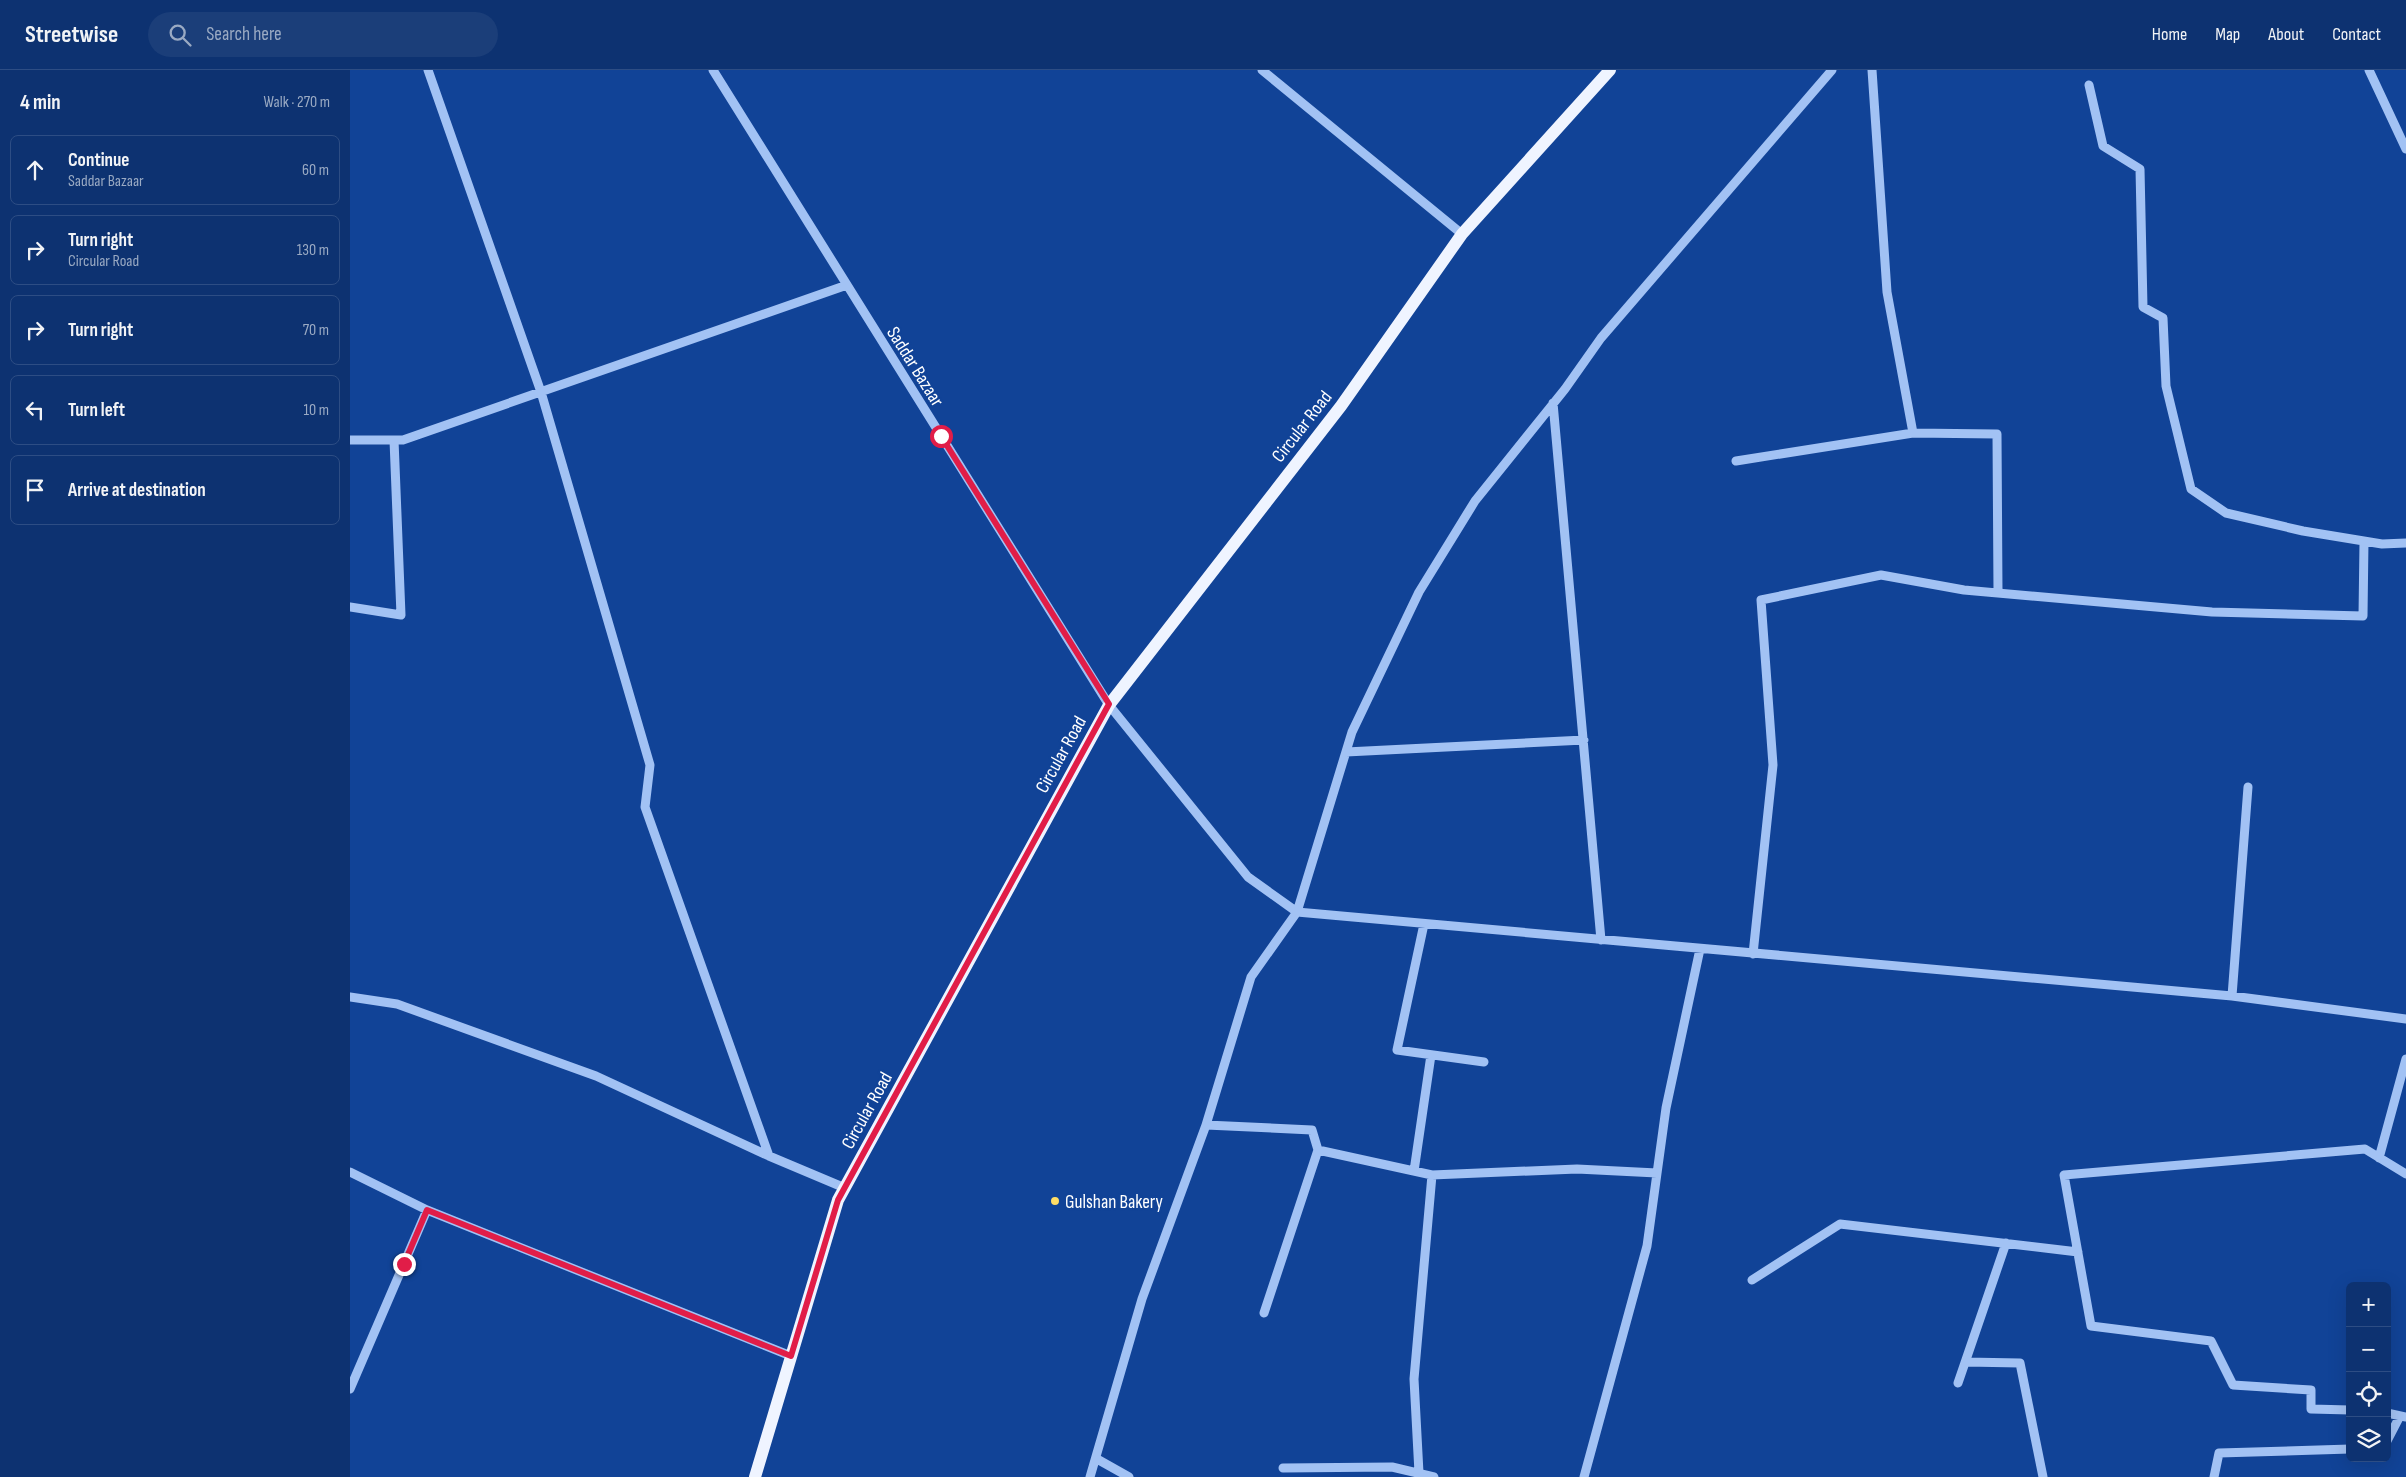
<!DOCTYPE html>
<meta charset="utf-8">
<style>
:root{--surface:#0d3271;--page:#1b3e79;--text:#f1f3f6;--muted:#9aaac3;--line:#2d4d84}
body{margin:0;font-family:"Sofia Sans Condensed",sans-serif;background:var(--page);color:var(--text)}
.controls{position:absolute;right:15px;bottom:15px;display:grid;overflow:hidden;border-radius:8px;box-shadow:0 5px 20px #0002}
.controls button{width:45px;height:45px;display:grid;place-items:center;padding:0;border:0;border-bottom:1px solid var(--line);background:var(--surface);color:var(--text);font:25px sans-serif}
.stop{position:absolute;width:15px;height:15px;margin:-11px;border:4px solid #e11d48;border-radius:50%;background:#fff}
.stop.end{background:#e11d48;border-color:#fff;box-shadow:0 1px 5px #0008}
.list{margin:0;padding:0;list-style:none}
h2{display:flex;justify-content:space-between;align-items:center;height:65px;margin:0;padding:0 20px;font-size:21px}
h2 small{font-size:16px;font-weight:400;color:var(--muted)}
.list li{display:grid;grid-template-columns:32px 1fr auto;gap:15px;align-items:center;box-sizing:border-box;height:70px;margin:0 10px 10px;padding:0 10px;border:1px solid var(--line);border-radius:8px}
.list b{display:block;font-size:19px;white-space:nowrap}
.list p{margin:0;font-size:16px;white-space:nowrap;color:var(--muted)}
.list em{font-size:16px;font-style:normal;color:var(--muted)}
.icon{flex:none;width:28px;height:28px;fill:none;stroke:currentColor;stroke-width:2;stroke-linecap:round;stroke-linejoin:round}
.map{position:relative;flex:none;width:2056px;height:1407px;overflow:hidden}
header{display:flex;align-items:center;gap:30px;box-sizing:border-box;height:70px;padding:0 25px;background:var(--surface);border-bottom:1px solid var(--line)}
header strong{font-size:24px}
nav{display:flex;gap:28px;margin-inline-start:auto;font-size:18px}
.search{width:350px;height:45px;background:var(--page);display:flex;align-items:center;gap:12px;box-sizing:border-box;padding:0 18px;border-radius:28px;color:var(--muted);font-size:19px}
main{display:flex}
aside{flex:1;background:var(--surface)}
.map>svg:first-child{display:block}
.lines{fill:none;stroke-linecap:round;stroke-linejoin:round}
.minor{stroke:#a2c2f4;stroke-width:9}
.major{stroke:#eff4ff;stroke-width:12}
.route{stroke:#e11d48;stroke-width:6}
.poi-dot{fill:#ffdd65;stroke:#114397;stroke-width:2}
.labels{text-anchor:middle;stroke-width:4.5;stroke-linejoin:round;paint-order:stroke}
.street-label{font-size:19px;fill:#fff;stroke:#114397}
.poi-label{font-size:19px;fill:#fff;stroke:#114397;text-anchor:start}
</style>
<header>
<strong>Streetwise</strong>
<div class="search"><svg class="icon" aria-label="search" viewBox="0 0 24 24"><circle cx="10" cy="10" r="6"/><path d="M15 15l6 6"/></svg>Search here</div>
<nav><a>Home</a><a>Map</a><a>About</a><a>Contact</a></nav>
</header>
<main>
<aside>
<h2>4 min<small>Walk · 270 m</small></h2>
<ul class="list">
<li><svg class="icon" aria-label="ahead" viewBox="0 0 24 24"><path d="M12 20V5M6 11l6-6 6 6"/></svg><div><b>Continue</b><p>Saddar Bazaar</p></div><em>60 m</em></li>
<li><svg class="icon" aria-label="right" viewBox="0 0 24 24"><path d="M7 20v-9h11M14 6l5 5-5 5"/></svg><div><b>Turn right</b><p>Circular Road</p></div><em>130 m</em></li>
<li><svg class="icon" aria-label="right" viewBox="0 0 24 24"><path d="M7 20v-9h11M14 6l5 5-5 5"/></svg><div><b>Turn right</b></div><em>70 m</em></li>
<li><svg class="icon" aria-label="left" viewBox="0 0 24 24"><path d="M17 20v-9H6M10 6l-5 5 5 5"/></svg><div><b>Turn left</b></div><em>10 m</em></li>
<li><svg class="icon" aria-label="arrive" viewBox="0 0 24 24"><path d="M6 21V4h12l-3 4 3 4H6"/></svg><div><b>Arrive at destination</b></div></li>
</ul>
</aside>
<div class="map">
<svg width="2056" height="1407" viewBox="0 0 2056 1407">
<rect width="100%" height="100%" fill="#114397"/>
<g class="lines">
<path class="minor" d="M78,0l113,322 109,373 -5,42 124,349 76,32
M363,0l396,635 139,172 49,35 935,84 174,23
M912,0l200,164
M1522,0l15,222 26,141
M2019,0l37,79
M1739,15l14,61 37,23 3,138 20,11 3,68 25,103 35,24 77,18 79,13 24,-1
M1203,333l48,537
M0,370h53l444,-155
M1386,391l177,-28 84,1 1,158
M0,537l51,8 -7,-175
M996,682l238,-12
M1074,854l-27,126 87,12
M1403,884l20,-189 -12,-165 120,-25 83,15 248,22 151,4 1,-75
M1882,926l16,-209
M0,927l47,7 199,72 173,80
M856,1055l106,5 6,20 114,25 145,-6 80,4
M2029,1088l27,-99
M1064,1101l17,-116
M0,1102l77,38 364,146
M1402,1210l88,-56 238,28
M914,1243l54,-163
M1616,1292l54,1 23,114
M1608,1313l48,-140
M0,1319l77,-179
M2000,1340l-39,-1v-19l-78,-5 -22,-44 -120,-15 -27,-151 301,-26 41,25
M2037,1343l19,4
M2037,1371l13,-25
M747,1389l32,18
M933,1398l109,-1 42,10
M1069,1403l-5,-94 18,-204
M740,1407l52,-178 64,-174 45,-148 46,-65 55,-180 67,-140 56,-91 90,-112 36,-51 231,-268
M1234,1407l63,-231 19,-138 34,-159
M1864,1407l5,-24 131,-4"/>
<path class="major" d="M405,1407l83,-277 271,-495 232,-299 121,-172 148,-164"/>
</g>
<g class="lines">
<path class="route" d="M54,1194l23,-54 364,146 47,-156 271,-496 -168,-268"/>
</g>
<circle class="poi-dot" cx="705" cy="1131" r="5"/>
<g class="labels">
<g class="street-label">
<text transform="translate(566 296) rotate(58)" y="7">Saddar Bazaar</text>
<text transform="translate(951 356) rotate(-52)" y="7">Circular Road</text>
<text transform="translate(710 684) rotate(-61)" y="7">Circular Road</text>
<text transform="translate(516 1040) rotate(-61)" y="7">Circular Road</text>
</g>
<g class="poi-label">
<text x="715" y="1138">Gulshan Bakery</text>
</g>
</g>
</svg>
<div class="controls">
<button>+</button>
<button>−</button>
<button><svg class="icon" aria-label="locate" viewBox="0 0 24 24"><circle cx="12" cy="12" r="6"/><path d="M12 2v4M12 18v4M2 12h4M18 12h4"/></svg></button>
<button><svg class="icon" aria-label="layers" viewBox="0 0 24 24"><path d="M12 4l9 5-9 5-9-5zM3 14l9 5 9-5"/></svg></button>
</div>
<div class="stop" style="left:591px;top:366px"></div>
<div class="stop end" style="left:54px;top:1194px"></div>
</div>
</main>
